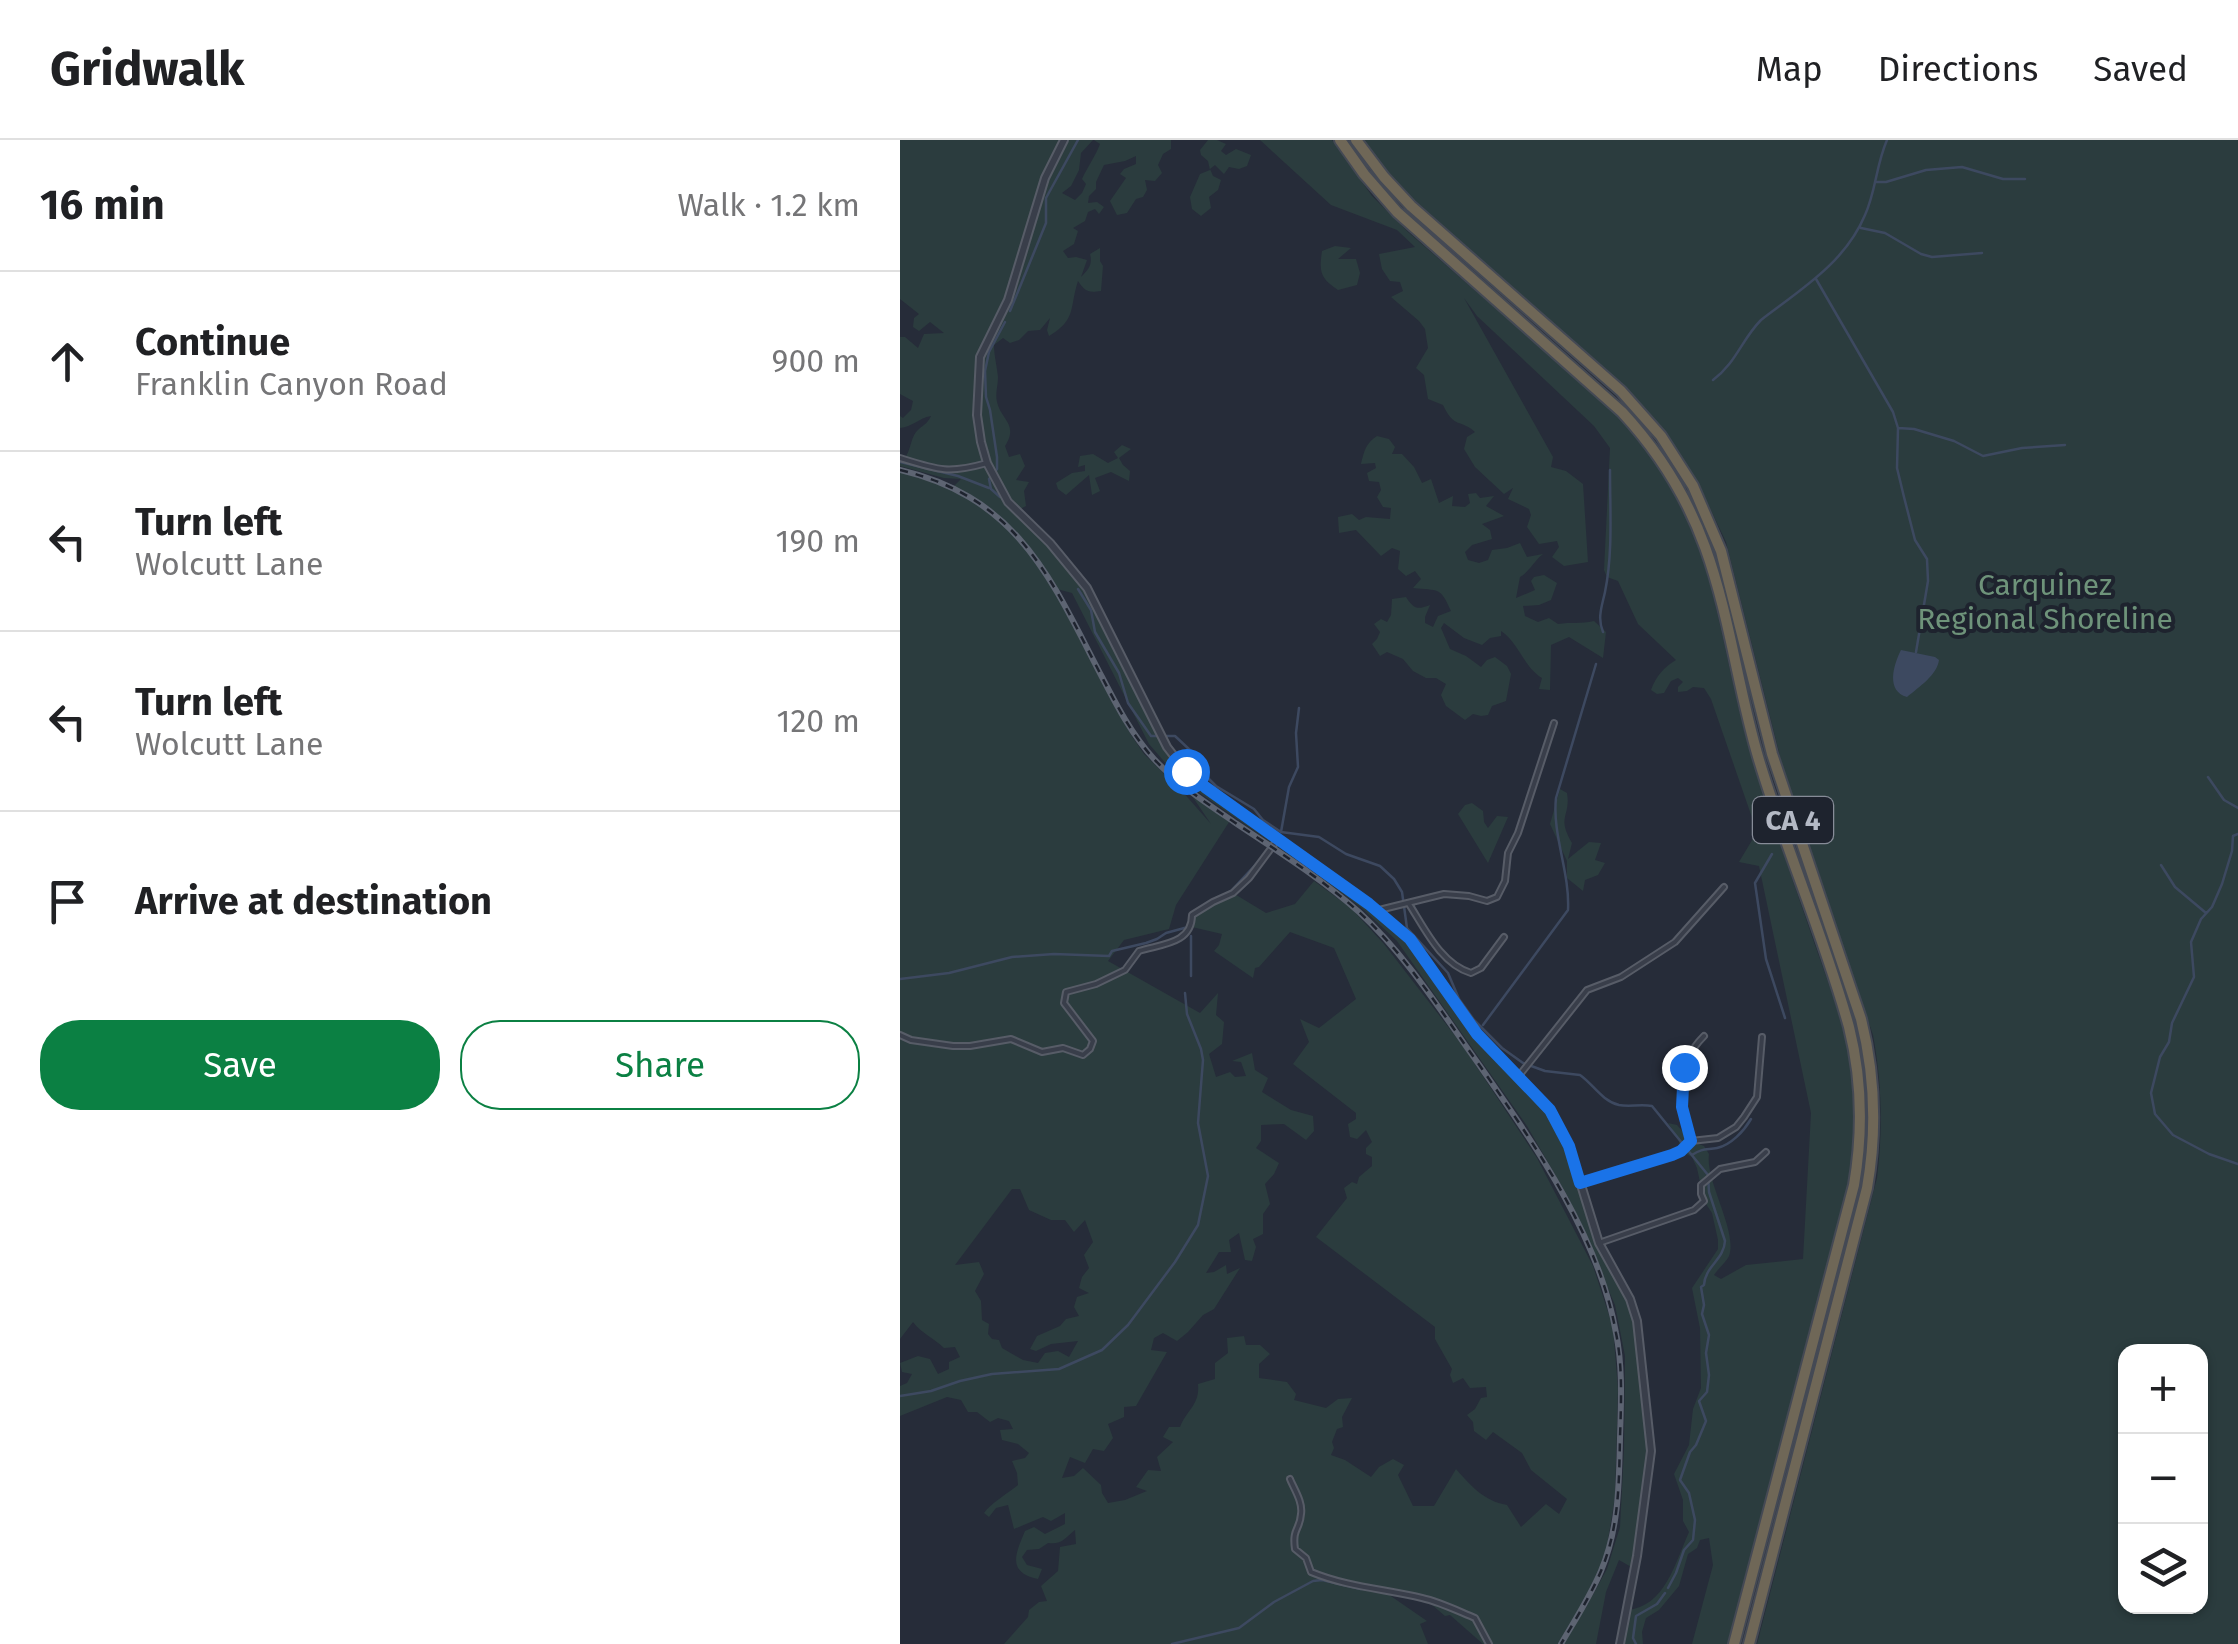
<!DOCTYPE html>
<meta charset="utf-8">
<style>
:root{--surface:#fff;--page:#f6f6f6;--text:#202124;--muted:#757577;--line:#e0e0e0;--accent:#0b8043}
body{margin:0;font-family:"Fira Sans",sans-serif;background:var(--page);color:var(--text)}
.controls{position:absolute;right:30px;bottom:30px;display:grid;overflow:hidden;border-radius:20px;box-shadow:0 2px 8px #0004}
.controls button{width:90px;height:90px;display:grid;place-items:center;padding:0;border:0;border-bottom:2px solid var(--line);background:var(--surface);color:var(--text);font:50px sans-serif}
.stop{position:absolute;width:30px;height:30px;margin:-22px;border:8px solid #1a73e8;border-radius:50%;background:#fff}
.stop.end{background:#1a73e8;border-color:#fff;box-shadow:0 2px 10px #0008}
.list{margin:0;padding:0;list-style:none}
h2{display:flex;justify-content:space-between;align-items:center;height:130px;margin:0;padding:0 40px;font-size:42px}
h2 small{font-size:32px;font-weight:400;color:var(--muted)}
.list li{display:grid;grid-template-columns:65px 1fr auto;gap:30px;align-items:center;box-sizing:border-box;height:180px;padding:0 40px;border-top:2px solid var(--line)}
.list b{display:block;font-size:38px;white-space:nowrap}
.list p{margin:0;font-size:32px;white-space:nowrap;color:var(--muted)}
.list em{font-size:32px;font-style:normal;color:var(--muted)}
.actions{display:flex;gap:20px;padding:30px 40px}
.actions a{flex:1;padding:22px 0;border:2px solid var(--accent);border-radius:40px;text-align:center;font-size:35px;color:var(--accent)}
.actions .main{background:var(--accent);color:#fff}
.icon{flex:none;width:55px;height:55px;fill:none;stroke:currentColor;stroke-width:2;stroke-linecap:round;stroke-linejoin:round}
.map{position:relative;flex:none;width:1338px;height:1504px;overflow:hidden}
header{display:flex;align-items:center;gap:60px;box-sizing:border-box;height:140px;padding:0 50px;background:var(--surface);border-bottom:2px solid var(--line)}
header strong{font-size:48px}
nav{display:flex;gap:55px;margin-inline-start:auto;font-size:35px}
main{display:flex}
aside{flex:1;background:var(--surface)}
.map>svg:first-child{display:block}
.green{fill:#2b3c3e;fill-rule:evenodd}
.water{fill:#3d4960}
.lines{fill:none;stroke-linecap:round;stroke-linejoin:round}
.stream{stroke:#3d4960;stroke-width:2.5}
.minor-casing{stroke:#575c67;stroke-width:8}
.tertiary-casing{stroke:#575c67;stroke-width:10}
.motorway-casing{stroke:#444954;stroke-width:14}
.minor{stroke:#393e4a;stroke-width:4}
.tertiary{stroke:#393e4a;stroke-width:6}
.motorway{stroke:#6f6757;stroke-width:10}
.rail-casing{stroke:#5d6472;stroke-width:6}
.rail{stroke:#1e232e;stroke-width:2.5;stroke-dasharray:8;stroke-linecap:butt}
.route{stroke:#1a73e8;stroke-width:12}
.labels{text-anchor:middle;stroke-width:8;stroke-linejoin:round;paint-order:stroke}
.shield{fill:#1e232e;stroke:#878c98;stroke-width:2.5}
.shield-label{font-size:28px;font-weight:bold;fill:#b4b9c5}
.park-label{font-size:30px;fill:#6e937a;stroke:#1e232e}
</style>
<header>
<strong>Gridwalk</strong>
<nav><a>Map</a><a>Directions</a><a>Saved</a></nav>
</header>
<main>
<aside>
<h2>16 min<small>Walk · 1.2 km</small></h2>
<ul class="list">
<li><svg class="icon" aria-label="ahead" viewBox="0 0 24 24"><path d="M12 20V5M6 11l6-6 6 6"/></svg><div><b>Continue</b><p>Franklin Canyon Road</p></div><em>900 m</em></li>
<li><svg class="icon" aria-label="left" viewBox="0 0 24 24"><path d="M17 20v-9H6M10 6l-5 5 5 5"/></svg><div><b>Turn left</b><p>Wolcutt Lane</p></div><em>190 m</em></li>
<li><svg class="icon" aria-label="left" viewBox="0 0 24 24"><path d="M17 20v-9H6M10 6l-5 5 5 5"/></svg><div><b>Turn left</b><p>Wolcutt Lane</p></div><em>120 m</em></li>
<li><svg class="icon" aria-label="arrive" viewBox="0 0 24 24"><path d="M6 21V4h12l-3 4 3 4H6"/></svg><div><b>Arrive at destination</b></div></li>
</ul>
<div class="actions"><a class="main">Save</a><a>Share</a></div>
</aside>
<div class="map">
<svg width="1338" height="1504" viewBox="0 0 1338 1504">
<rect width="100%" height="100%" fill="#262c39"/>
<path class="green" d="M0,0h193l-12,13 -2,17 -8,16 -9,7 13,7 7,-7 4,-9 -4,-5c6,-13 13,-22 18,-35l-6,-4h77v9l-8,5 -5,11 4,8 -7,8 -10,-1 2,10 -4,7 -7,2 -9,14 -10,2 -7,-14 16,-23 -6,-4 4,-5 12,-5v-8l-11,5 -21,4 -8,17v7l-7,7 -1,7 9,-1 7,5 -5,7 -4,-5 -7,3 -3,9 -12,7 5,3 -4,13 -11,7 5,7 8,-1 11,3 -6,17c7,-7 12,-12 9,-23l10,-6v13l3,5 -2,25c-14,2 -16,0 -23,-10 -9,28 -1,38 -29,55l-2,-6 3,-12 -10,12 -12,1 -9,9 -9,3 -7,-5 -9,7c0,11 3,21 4,32 0,9 -3,16 -1,25 4,18 22,22 8,44l4,11 11,-3 5,12 -9,14 13,2 -5,9 2,15 -10,5 71,77 -3,2 80,158 18,24 51,38 123,84 55,49 58,85 82,91 11,21 36,106 32,59 8,42 9,110 -14,111 -14,-8 -13,32 -10,52h-113l-33,-29 -5,1 -21,-18 -39,-6 42,29 -7,3 8,20h-424l24,-27 1,-7 10,-8 8,-1 -6,-15 17,-15 2,-24 16,-3 -1,-14c-10,8 -13,15 -27,13l-9,6 -12,1 -5,7 5,8 15,4 -4,10c-32,-7 -22,-26 -13,-48l9,-4 11,7 20,-10v-11l-14,8 -8,-4 -29,12 -6,-24 -12,3 -7,9 -5,-4c6,-9 24,-20 34,-28l-1,-12 -5,-12 13,-3 4,-5 -11,-9 -16,-4 -2,-10 13,-1 -4,-8 -11,-3 -8,4 -13,-10h-9l-7,-12 -14,-3 -47,19v-30l7,-3 5,-9 -10,-2 -2,-9 18,-7 12,3 8,15 11,-5v-7l11,-5 -5,-10 -11,1c-10,-10 -22,-14 -31,-26l-13,17v-867l30,9 24,10 38,22 -40,-25 9,-9 -17,-1 -44,-12v-8l4,1c7,-8 6,-19 12,-27 6,-7 11,-7 15,-16 -12,2 -19,11 -31,12v-12l3,2 8,-8 2,-9 -13,-7v-57h5l13,11 6,-14 20,-1 -14,-11 -11,9 -6,-4 1,-9 5,-4 -19,-15zM122,401l16,19 19,29 15,4 77,151 19,22 33,28 106,73 56,42 34,32 130,185 41,71 47,108 10,51 -1,94 -4,77 -13,42 -22,40 -3,-2 18,-33 11,-33 -3,-1 7,-43 3,-108 -5,-62 -20,-61 -56,-108 -74,-112 -79,-102 -33,-36 -37,-27 -19,23 -29,9 -33,-20 -41,22v12l30,7 -3,11 -5,6 39,27 2,-10 4,-1 31,-35 44,16 22,51 -37,29 -19,-9 9,23 -16,22 63,49v6l-8,5 2,13 7,2 9,-9 6,12 -6,6v6l6,3v9l-13,11 -2,7 -5,-2 -8,6 3,10 -31,39 119,90v12l17,30 -2,6 3,8 10,-5 7,10 16,-1 1,10 -6,1 -6,11 -8,6 6,7 1,9 12,9 7,-8 29,21 9,17 36,29 -8,15 -13,-10 -25,23 -14,-22c-23,-4 -36,-19 -51,-36l-22,37h-21l-15,-31 6,-10 -11,-6 -14,8 -8,10 -26,-17 -14,-5 3,-7 -2,-6 5,-13 6,-2 -1,-10 10,-19 -14,1 -12,9 -32,-8 2,-6 -9,-12 -28,-4v-14l11,-10 -10,-9h-14l-2,-9 -17,2 1,15 -13,10v16l-17,5c2,21 -11,25 -18,43h-11l-6,10 10,5 -16,15 4,14 -13,-1 -12,17 11,4 -22,9 -17,3 -6,-10 -1,-8 -18,-17 -9,8 -12,2 8,-21 15,6 8,-14 11,2 9,-13 -5,-14 16,-7v-10l12,-1 31,-54 -16,-2 3,-12 9,-5 14,8 11,-9 15,-17 11,-6 26,-41 -13,6 -1,-9 -12,7 -8,1 13,-21h12l-2,-12 10,-7 6,27 7,1 4,-14 -3,-8 10,-5v-20l7,-10 -5,-20 9,-10 5,-11 -23,-15 5,-7v-16l23,-1 22,16 8,-9 -1,-15 -22,-6 -29,-18 6,-14 -13,-8 -3,-17 -20,8 9,1 5,14 -11,1 -5,-5 -14,5 -7,-23 13,-10 2,-22 -8,-7 2,-22 -18,20 -92,-52 16,-21 45,-11 7,-24 55,-86 -43,-29 23,34 -30,-34 -37,-36 -13,-19 -77,-144zM112,1049h8l9,21 22,10h14l9,12 11,-12 8,22 -9,13 5,13 -7,9 -3,11 10,5 -12,4 -3,10 5,9 -13,3 -6,7 -23,10 -7,13 6,2 15,-7 27,-3 -9,16 -11,-6 -13,2 -7,10 -15,-3 -21,-12 -3,-8 -7,-1 -4,-5 1,-10 -7,-4 -1,-19 -6,-10 9,-17 -5,-12 -24,3z
M308,0h9l9,4 -5,7 5,4 10,-6 15,6 -4,11 -8,3 -10,-2 -5,7 -9,-9 -5,4 3,7 8,4 -3,10 -9,7 2,11 -10,8 -9,-7 -2,-12 10,-23 10,-4 -2,-9 -7,-6 -1,-5z
M360,0h72l40,56 36,36 194,169c56,53 93,120 111,195 14,54 23,109 39,162 19,63 42,125 63,187 15,43 32,86 37,132 5,37 1,76 -5,113l-119,454h-36l21,-79 -4,-27 -9,2 -3,8 -9,6 -9,32 -20,24 -13,8 -4,14 1,12h-23l7,-34c38,-3 48,-47 62,-78l-6,-11v-21l-9,-26 15,-29 4,-36 8,-21 -1,-60 -8,-40 26,-39v-9l-6,-27 -8,-12 -7,-33 -5,-11 -11,-6 -3,-13 -10,-15 9,2 14,16 13,5 5,8c-4,27 29,77 20,102 -3,6 -11,13 -15,19l7,4 25,-14 57,-6 8,-146 -52,-247 -20,-4 18,-30 -46,-133 -7,-11 -11,-1 -6,4 -9,1v-5l5,-5 -5,-4 -7,3 -7,12 -7,1 -6,-4c5,-14 13,-23 25,-30l-38,-36 -20,-43 -11,-4 -3,-7 6,-122 -16,-22 -117,-110 -13,-18 89,159 -2,10 15,4 17,13 5,78 -24,4 -12,-9 7,-10 -2,-6 -18,3 -12,-17 4,-12 -2,-6 -21,-10 5,-11 -9,6 -29,-27 -11,-18 3,-12 8,-5c-14,-13 -21,-3 -32,-27l-15,-6 -4,-24 -8,-7 12,-20 -3,-19 -6,-8 -28,-24 12,-6 -3,-9 -10,-1 -8,-12 -3,-15 36,-7 -18,-17 -66,-25z
M464,0h874v1504h-481l120,-466c6,-48 5,-95 -4,-143l-90,-267 -57,-226 -29,-61 -29,-45 -42,-48 -216,-192 -25,-27zM1226,1212h74v254h-74z
M435,106l16,2 -13,11h18l4,14 -3,12 -19,5c-18,-12 -19,-18 -16,-39z
M477,296l12,3 6,8 -3,7h10l12,13 8,16 9,-4 8,24 14,-7 -1,10 13,1 5,-4 -2,-9 8,-1 4,5 14,-2 -8,10 18,10 -22,8 8,6 2,9 -20,6 -7,7 3,8 11,3 9,-3 4,-10 15,-2 13,-5 7,14 16,-3c-9,7 -13,17 -23,23l-4,21 19,-8 -4,-9 3,-4 10,-2 13,8 -6,17 -12,5 -16,1 2,10 13,6 11,-4 9,6c13,-2 22,0 36,-3l12,11 -3,26 -34,-21 -18,8 -1,45 -11,-1 3,-11c-19,-12 -23,-35 -41,-47v5l-11,2 -8,7 -18,-7 -20,-15 -3,5 9,21 16,7 15,11 6,-7 8,-3 12,9 4,8 -5,27 -14,5 -4,9 -7,1 -8,-2 -8,6 -19,-14 -5,-11 5,-11 -10,-6h-10l-13,-7 -10,-12 -16,-7 -7,4 -8,-12 5,-5 3,-7 -6,-8 7,-5 6,3 4,-7 1,-16 14,-2c8,12 11,13 24,8l-5,12v6l8,4 5,-11 13,-5c-11,-25 -12,-20 -38,-23l8,-9 -6,-8 -9,5 -8,-7 2,-18 -8,-3 -11,8 -25,-26 -17,3 -1,-16 14,-3 7,6 7,-3 24,2 1,-11 -8,-1 -6,-10 4,-7 -2,-8 -10,-1 -2,-8 9,-5 -1,-5 -14,1c3,-13 5,-21 16,-28z
M222,305l9,4 -12,9 4,7 7,6 -1,10 -18,-9 -16,6 5,13 -8,4 -3,-20 -23,20 -8,-6 -2,-6 16,-10 13,-2v-6l-7,2 2,-11 13,-2 15,9 10,-5 -4,-6z
M660,649l7,4c4,24 -11,23 5,50l-4,16 21,-17 12,1 -6,17 10,3 -7,12 -13,5 -2,11 -16,-13v-17l-17,-37z
M572,663l11,8 1,11 4,6 9,-12 11,1 -20,46 -30,-49 7,-9z"/>
<path class="water" d="M1001,510l34,7 4,3c-2,15 -20,27 -32,37 -21,-6 -14,-31 -6,-47z"/>
<g class="lines">
<path class="stream" d="M975,42h11l40,-12 36,-3 41,12h22
M961,88l24,5 36,21 11,3 50,-4
M916,139l77,133 5,16 -1,40 7,29 11,43 12,19 1,22 -12,71
M110,171l36,-88v-25l32,-58
M813,240c23,-17 29,-41 48,-60 39,-30 84,-57 104,-105 11,-24 11,-50 22,-75
M998,288l16,1 40,12 29,15 39,-8 43,-3
M0,322l58,14 31,12
M100,357l-9,-8 -2,-10 8,-10v-12l-7,-47 -4,-13 -1,-26 4,-19 16,-30
M178,449l13,21 4,22 24,41 9,30 23,33h7
M703,492c-6,-14 -1,-26 2,-40 8,-39 5,-81 5,-122
M266,596h9l16,15 16,26 9,9 38,23 9,11 18,12 38,5 27,17 34,12 14,13 8,13 5,36 41,45 11,26 15,21 28,28 21,15 22,8 35,4c13,9 22,26 39,30 10,2 22,-1 33,1l56,69 1,17 16,49c-1,19 -20,25 -21,44l-3,2 3,18 -2,9 7,21 -3,18 3,22 -2,17 -8,9 7,20 -10,24 -6,7 -10,28 9,13 6,27 -2,20 -9,10 -8,23 -8,15
M1308,637l16,23 14,8
M381,692l8,-45 9,-20 -2,-34 3,-25
M1338,694l-5,2 -1,15 -10,33 -10,23 -11,12 -10,23 3,35 -22,46 -3,19 -9,15 -9,36 4,21 18,21 36,19 29,10
M872,714l-17,29 11,76 19,59
M1261,725l14,22 31,26
M303,766l27,-14 28,-30
M291,796v40
M0,839l49,-6 63,-16 42,-3 55,2 3,-5 34,-8 11,-4 9,-6 22,-6
M583,885l85,-115c2,-38 -16,-75 -12,-112l40,-134
M792,1015c10,-7 15,-5 25,-7 14,-3 27,-17 34,-29
M0,1256l31,-5 29,-10 32,-7 67,-5 43,-19 26,-25 47,-63 23,-37 10,-49 -10,-53 5,-63 -2,-11 -14,-35 -2,-21
M272,1504l67,-16 35,-26 39,-21 9,-1 39,9
M736,1504l-3,-6 3,-22 21,-12 8,-11"/>
<g class="minor-casing">
<path id="minor" d="M0,318c38,12 48,16 87,5
M509,764c16,25 32,60 62,69l10,-5 23,-31
M479,770l65,-16 25,2 18,5 10,-4 8,-16 3,-28 10,-20 36,-110
M0,895l11,5 42,6h17l41,-7 31,13 21,-4 20,7 7,-6 3,-8 -29,-38 2,-11 30,-8 29,-14 14,-19c22,-7 53,-7 53,-36l21,-13 20,-9 16,-15 29,-39
M618,937l69,-87 34,-13 54,-35 49,-55
M791,1001l27,-3 18,-11 8,-10 13,-20 5,-60
M791,1001c-11,-39 -18,-74 13,-105
M680,1043l92,-28 9,-4 10,-10
M699,1103l95,-33 10,-9 -3,-7v-9l19,-16 35,-7 11,-10
M390,1339c4,10 13,23 11,35 -1,16 -9,14 -6,35l11,9 5,14c36,15 74,17 111,26 18,4 36,13 53,20l14,26"/>
</g>
<g class="tertiary-casing">
<path id="tertiary" d="M164,0l-19,38 -37,122 -28,57 -3,58 4,27 6,21 21,39 42,41 37,45 80,159 10,13 20,21 172,123 41,35 67,95 73,77 19,35 30,97 31,56 7,22 14,130 -14,105 -17,88"/>
</g>
<g class="motorway-casing">
<path id="motorway" d="M440,0l24,34 33,38 225,200c36,39 65,85 83,135 25,69 33,143 54,213 27,90 65,176 90,267 13,52 14,105 5,158l-120,459
M456,0l28,37 27,29 210,185 40,45 32,50 28,65 51,203 89,265c14,56 16,112 6,169l-118,456"/>
</g>
<use href="#minor" class="minor"/>
<use href="#tertiary" class="tertiary"/>
<use href="#motorway" class="motorway"/>
<g class="rail-casing">
<path id="rail" d="M0,330c119,28 151,109 202,207 15,29 30,58 52,82 24,26 54,45 83,65 42,28 85,55 122,88 48,44 83,101 121,154 55,79 119,170 136,267 7,35 5,70 4,105 -1,46 -1,90 -19,133 -11,26 -26,49 -40,73"/>
</g>
<use href="#rail" class="rail"/>
</g>
<g class="lines">
<path class="route" d="M286,631l19,16 164,117 41,35 67,95 73,76 19,36 11,37 92,-28 9,-4 10,-10 -9,-34 2,-40"/>
</g>
<g class="labels">
<rect class="shield" x="853" y="657" width="80" height="46" rx="8"/>
<g class="shield-label">
<text x="893" y="690">CA 4</text>
</g>
<g class="park-label">
<text x="1145" y="455">Carquinez<tspan x="1145" dy="34">Regional Shoreline</tspan></text>
</g>
</g>
</svg>
<div class="controls">
<button>+</button>
<button>−</button>
<button><svg class="icon" aria-label="layers" viewBox="0 0 24 24"><path d="M12 4l9 5-9 5-9-5zM3 14l9 5 9-5"/></svg></button>
</div>
<div class="stop" style="left:286px;top:631px"></div>
<div class="stop end" style="left:784px;top:927px"></div>
</div>
</main>
